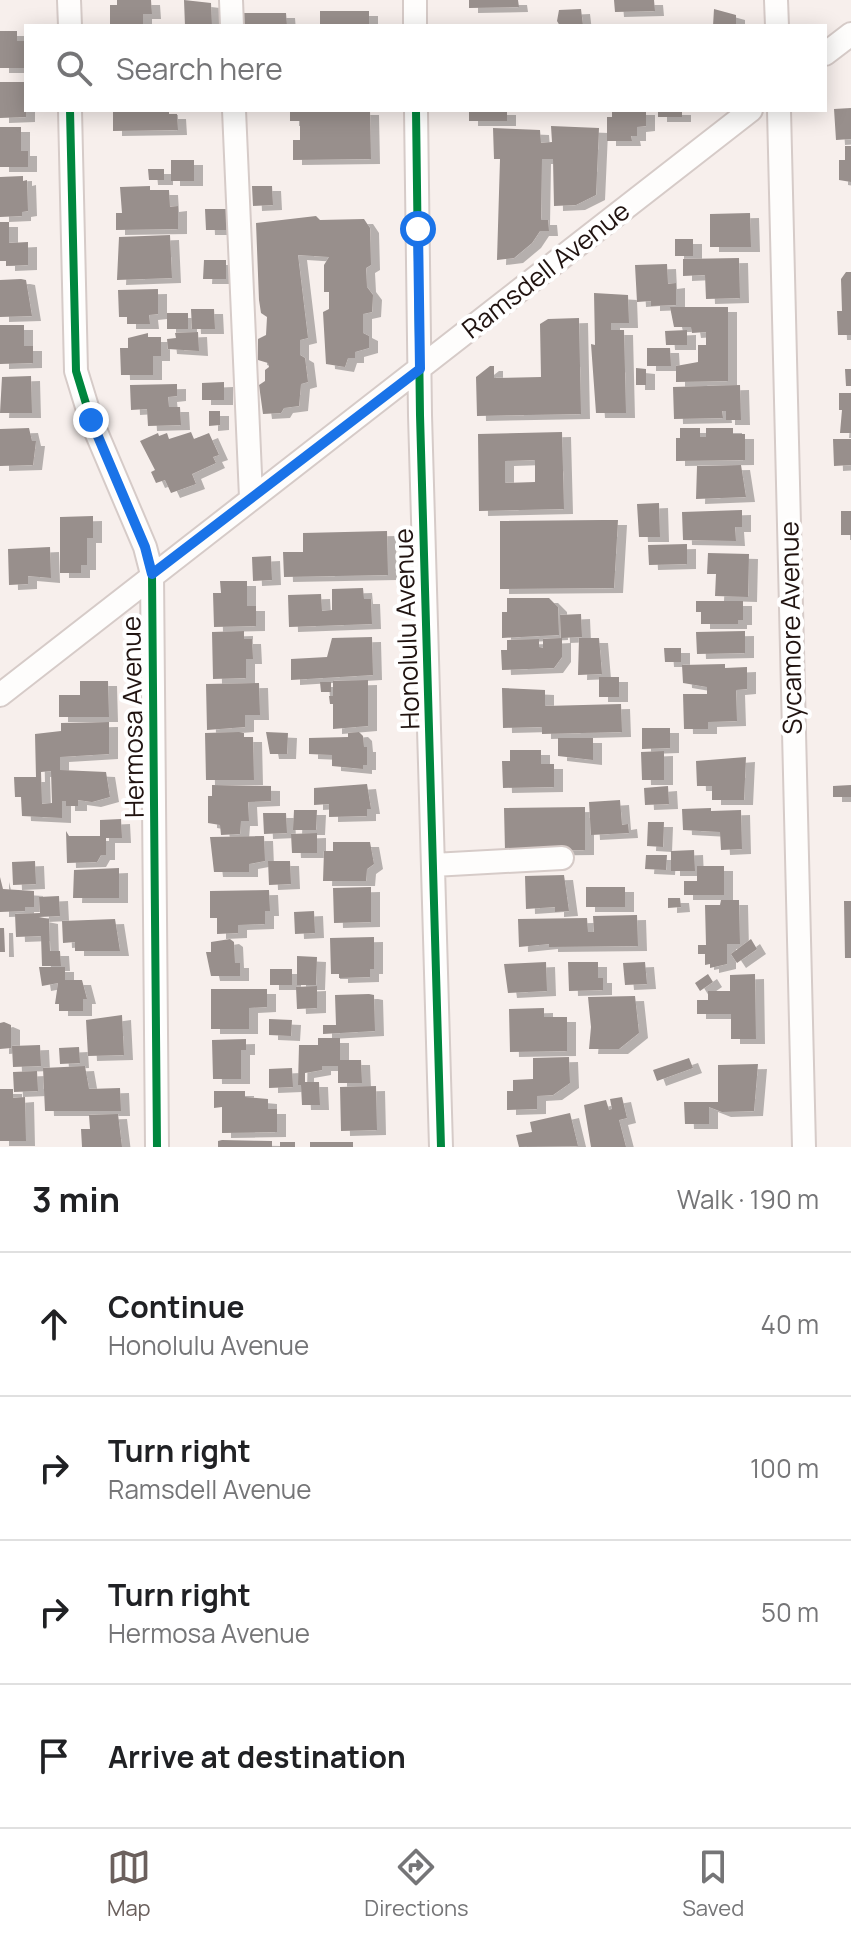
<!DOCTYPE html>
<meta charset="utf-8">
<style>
:root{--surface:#fff;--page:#f6f6f6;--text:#202124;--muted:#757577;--line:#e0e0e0;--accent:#6b605d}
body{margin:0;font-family:Manrope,sans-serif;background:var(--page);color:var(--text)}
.stop{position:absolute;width:24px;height:24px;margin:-18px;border:6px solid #1a73e8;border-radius:50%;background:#fff}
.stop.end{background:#1a73e8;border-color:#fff;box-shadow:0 2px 8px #0008}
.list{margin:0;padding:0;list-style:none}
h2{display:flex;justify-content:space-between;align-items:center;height:104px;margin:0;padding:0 32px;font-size:34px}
h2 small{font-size:26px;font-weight:400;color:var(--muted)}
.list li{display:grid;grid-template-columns:52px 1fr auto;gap:24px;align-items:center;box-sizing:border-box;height:144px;padding:0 32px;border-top:2px solid var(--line)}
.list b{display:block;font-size:30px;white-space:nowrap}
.list p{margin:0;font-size:26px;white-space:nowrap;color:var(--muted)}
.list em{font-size:26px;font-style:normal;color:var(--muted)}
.icon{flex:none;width:44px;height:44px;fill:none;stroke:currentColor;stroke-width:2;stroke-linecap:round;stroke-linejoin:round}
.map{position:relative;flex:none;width:851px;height:1147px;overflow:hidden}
.search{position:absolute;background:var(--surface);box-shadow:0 4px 20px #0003;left:24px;right:24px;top:24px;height:88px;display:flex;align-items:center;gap:20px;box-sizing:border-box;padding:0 28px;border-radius:0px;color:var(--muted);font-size:30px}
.sheet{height:680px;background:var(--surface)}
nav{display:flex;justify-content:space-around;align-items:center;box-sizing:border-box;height:112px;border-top:2px solid var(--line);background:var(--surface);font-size:22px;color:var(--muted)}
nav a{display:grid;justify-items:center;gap:4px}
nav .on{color:var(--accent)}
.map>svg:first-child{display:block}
.building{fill:#988f8c;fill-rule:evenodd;filter:url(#shadow)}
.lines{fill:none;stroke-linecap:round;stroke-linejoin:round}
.minor-casing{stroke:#d6cbc8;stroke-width:26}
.minor{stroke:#fefdfc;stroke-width:22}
.cycleway-casing{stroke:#fff;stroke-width:13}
.cycleway{stroke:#00873e;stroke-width:8}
.route{stroke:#1a73e8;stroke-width:10}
.labels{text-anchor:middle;stroke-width:8;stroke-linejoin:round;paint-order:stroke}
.street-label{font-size:26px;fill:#201310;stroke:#fff}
</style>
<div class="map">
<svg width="851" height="1147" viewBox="0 0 851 1147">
<defs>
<filter id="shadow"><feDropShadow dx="9" dy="5" stdDeviation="0" flood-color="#0004"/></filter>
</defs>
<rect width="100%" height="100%" fill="#f7efec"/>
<path class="building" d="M117,0h34l1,14h-9v12h-33v-21h7z
M184,0l27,3 1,23h-27z
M469,0h49l1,7 -50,1z
M614,0h40l1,11 -40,1z
M581,9l2,17h-23l-3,-5 2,-11z
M714,9l22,6v11h-23z
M320,11h49v15h-49z
M244,13h42l1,13h-43z
M0,31h17v10h7v27h-24z
M0,82h26v35l-26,1z
M851,108v31l-15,1 -2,-31z
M113,110h56v4h8l1,16 -65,1z
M290,110h80l1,49 -78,1v-20h7v-19h-10z
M469,110h38v11h-38z
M612,110h34v16l-9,1v9h-6l1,5h-25v-24h5z
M658,110h24v7h-24z
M551,126l48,2 -3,67 -20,10 -22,1 -1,-47h-11l-1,61h7l1,11h-9l-8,12 -18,15 -17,2 3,-101h-6l-1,-31 47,2 1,13 11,-1z
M0,127h21v24h7v16h-28z
M845,146h6v36l-12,-2v-20h6z
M171,160h23v21h-23z
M148,169h16v11h-15z
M23,176v5l4,-1 1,31 -6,1v4l-22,1v-40z
M150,186v4h19l1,17 8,-1v23l-62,1v-17h6l-2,-26z
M252,186h20l1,19 -20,1z
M205,209h21v21h-20z
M750,213l1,34h-41v-33z
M316,216l4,4 44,-1 6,9 1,37 -5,3 1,19 6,8 -1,17 -9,2v19l6,3v12l-14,4v6h-7l-3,9 -19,-3 -3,-52 6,-3v-17h-5v-27l5,-8 -31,-2 10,83 -8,2v15l5,3 3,24 -7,2 -2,22 -15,2 -3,5 -18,1 -4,-29 6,-4v-11l4,-3 -1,-4 -10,-3v-21l8,-4 1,-18 -6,-4 -2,-13 -3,-77z
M0,222h9v21l19,-1v23l-22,1v-5h-6z
M170,235l2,43 -55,2 2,-43z
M675,239h18v17h-18z
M739,258l1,40 -34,1 -1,-24 -22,1v-17z
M204,260h22v19h-23z
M667,264l1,20 8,-1v22l-25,1v-5l-14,1 -2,-37z
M846,272h5v63h-13l-1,-24h5l-1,-32z
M21,279l5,1 6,36 -32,1v-37z
M158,289v25l-9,1 1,9h-23v-7h-8l-1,-27z
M594,293l34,2 1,28h-18v7h13l2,83h-30l-5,-69 4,1z
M670,307h58v74l-52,1v-16l22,-4v-17h8v-13l-14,1 -1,-6h-17z
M191,309h23l1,20h-23z
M167,313h21v16h-21z
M579,318l2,96 -104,2 -1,-39 14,-11h4v12l47,-1 -1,-53 8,-5z
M0,325h24v21h9v17l-33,1z
M687,330v15h-21l-1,-14z
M198,332l1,19 -31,-2 -1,-10 9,-1 -1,-5z
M148,333v4h13v19h-8v19h-32l-1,-27h8v-10z
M647,348h23l1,18h-24z
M636,368l10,1v16h-10z
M845,369h6v17h-5z
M31,376l1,37h-32l2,-36z
M224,382v18h-22v-17z
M177,384v12l-9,1 1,10h11l1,18 -33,1 -1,-17 -16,1 -1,-25z
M740,385l1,35h-15v-9h-4l1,7 -49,1 -1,-32z
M839,393h12v40h-11l2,-23h-3z
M209,411h11v14l-11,1z
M29,428l3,13h4l-3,24 -33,1v-37z
M680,428h20v9h6v-9h27v6h12v26l-69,1v-23h4z
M191,432l3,7 15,-6 10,22 -6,2 3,6 -24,11 4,10 -25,9 -6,-13 -9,3 -5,-11 4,-2 -15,-29 18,-8 1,3 8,-3 2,6z
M562,432l2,77 -85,2 -1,-77zM535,460v22l-30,1v-22z
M833,439h18v26l-17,1z
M741,465l5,32 -50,2 1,-33z
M659,503l1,34h-21l-2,-33z
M742,510v17h-7l1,14 -53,-1 -1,-28z
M841,511h10v24h-10z
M93,516v22h-6v27h-6v8h-21v-56z
M602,520h16l-4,68 -114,1v-68z
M387,531l1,44 -104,2 -1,-25h20v-19z
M687,544v20l-38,1 -1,-20z
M50,547l1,31 -23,-2v8l-19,1 -1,-36z
M708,553l41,1 -1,43 -33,-1 1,-22h-9z
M271,556l1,24 -19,1 -1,-24z
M220,581h27v25h9v20l-42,1 -1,-34h8z
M363,588l1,11h7l1,25 -83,3 -1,-32 33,-1 1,17 10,-1v-21z
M507,598h42l9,9 1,28 -57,3v-26h5z
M696,601h47v19h-5v4h-37v-12h-5z
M581,614l1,23 -21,1 -1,-23z
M244,631v8h8l1,20h-7v19l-33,1 -1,-47z
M745,631v22l-48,1 -1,-22z
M372,637l1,38 -82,5v-21l36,-2 5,-19z
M562,638v19l-8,11 -52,2 -1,-20h6v-10l32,-1v8l4,1v-9z
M579,638h20l3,36 -24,1z
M664,648h17v14h-16z
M725,664v4l22,-1v22l-11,1 1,31 -29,1v7h-24l-1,-35h24v-7l-24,-4 -1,-18z
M599,677h20v20h-20z
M368,680v46l-35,3v-25h-3l-1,-8h4v-15z
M80,681h28l1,36h-50v-22h21z
M320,682h11v10h-10z
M259,683l1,32h-15v12l-38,3 -1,-46z
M502,688l43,2v16l76,-2 1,28 -80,2v-7l-39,1z
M109,722v32l-49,3v13l46,2 4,25 -18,5 -14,-2v6h-12v-5h-4v17l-40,-2 -1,-19h-6l-1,-20h22l-1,-43 26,-3v-8zM51,771l1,32 -10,1 -1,-32z
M642,728h28v20l-28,1z
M239,732l5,1v4h9l1,43h-48l-1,-47z
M266,732l22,1 -1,21h-17z
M359,732l4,4 1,11h3v18h-4v4l-31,-3v-11l-23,-1v-16l39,-1v-4z
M558,738h35v22l-35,-4z
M510,750h31v14h13v23l-51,1 -1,-27h8z
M664,751v29h-22l-1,-28z
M746,757l-2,43h-32v-14h-15l-1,-25z
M367,784l4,25h-4v7l-38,1v-13l-15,1v-17z
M212,785l59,1v15l-23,1 1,19h-8l-1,13 -19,1 -1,-10 -12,-2v-27h4z
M851,785v12h-18v-11z
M668,786l1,18 -24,1 -1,-17z
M620,800l2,25 6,-1 1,9 -38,2 -2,-33z
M585,807v43l-80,1 -1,-43z
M711,808v3l30,-1 1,39 -21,1 -1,-18 -37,-2 -1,-21z
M294,810h23l-1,20h-23z
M263,813h23l1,20 -23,1z
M121,819l1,19h-16v17h-5l-4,7 -30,1 -1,-32 3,5h31v-16z
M648,822h16l-1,25 -16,-1z
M317,833v20h-25l-1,-19z
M264,836l1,25 -16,3v8h-35l-4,-35z
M333,842h37l4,22 -7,5 -1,12h-43l1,-30h9z
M694,850l1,21h-24v-20z
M646,855h21l-1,15 -21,-1z
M35,861l1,23 -23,1 -1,-23z
M268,861h22l1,23 -22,1z
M697,866h27v29h-40v-14h13z
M119,868v30h-46l1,-28z
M564,875l5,36 -14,1v-5l-29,2 -1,-33z
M0,877l3,12 31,2v16h-9v4l-25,1z
M371,887v35l-37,1 -1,-35z
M586,887h39v20h-39z
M269,890l1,21h-5v13l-27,1v8l-21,1v-16h-7v-27z
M59,896l1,20 -21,1 10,2 1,32h10l1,15h-19l-1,-30 -25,1 -1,-23 25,-1 -1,-16z
M668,898h12l1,9 -13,1z
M721,900h18l1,44h-13v20l-17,4v-4l-5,1v-11h-7v-9h8l-1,-40h15z
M844,901h7v57h-6z
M314,911l1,22 -20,1 -1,-22z
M637,915l1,31 -89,1v-3l-30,3 -1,-28 69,-1 1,14h6l-1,-16z
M115,919l5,32h-45v-9l-12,1 -1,-22z
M0,928h4l1,24h-5z
M374,937v32h-4v8l-31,1v-4h-8l-1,-36z
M230,939l4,3 1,21h5v13h-29l-5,-24h5v-10z
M751,939l6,10 -20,14 -6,-9z
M297,956l20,1 -1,28h-19z
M546,962l1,29 -39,2 -4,-29z
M568,962h30v16h5v12l-34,1z
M645,962l2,22 -22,1 -2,-22z
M39,967h26v13h17l5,19h-4v12h-24v-7h-4l3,-21 -16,3z
M270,969h22v16h-22z
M708,974l5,8 -13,9 -5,-8z
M755,974l1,65h-25v-25h-34v-14h11v-9h22v-16z
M317,986v22l-20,1 -1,-22z
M211,989h56v18l-18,1v21h-38z
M369,994l5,1 1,36 -52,3v-9h13l-1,-30z
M635,996l4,37 -20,16h-30l2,-22 -3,-30z
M544,1008v9h23v34l-57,1 -1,-43z
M122,1015l2,40 -36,1 -2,-36z
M269,1019l23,1 -1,16 -22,-1z
M4,1022l7,3v23l-11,1v-26z
M318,1038h22v22h21l1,23h-24v-17h-16v4l-17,3v9h14l1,23h-18l-1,-20h-3l1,-40h19z
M246,1039v11h-5v29h-28l-1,-39z
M40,1045l1,21 -28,1 -1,-21z
M79,1047l1,16 -20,1 -1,-16z
M569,1057l1,26 -17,12 -16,1v13l-30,1v-19h6v-11l20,-1v-21z
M689,1058l4,10 -36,13 -4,-11z
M758,1064l-4,47 -32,1 -13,-5v17h-24l-1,-22h34v-37z
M85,1066l4,23 31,-1 1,23h-76l-2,-43z
M292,1068l1,19 -24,1v-19z
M37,1071l1,20 -24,1 -1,-20z
M376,1086l1,44 -36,1 -1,-44z
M0,1089h13v9l12,-1 1,44h-26z
M214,1091h31v6l23,2v10h9v23l-55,1v-26l-8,1z
M622,1097l5,21 -8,2 7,27h-35l-7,-42 22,-5 3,10 3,-1 -2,-10z
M570,1113l8,33 -59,1 -3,-12 16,-3 -2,-10z
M118,1114l4,33h-40l-1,-18h9l-1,-14z
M222,1140l50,1v6h-54v-6z
M280,1142h15v5h-15z
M310,1142h43v5h-43z"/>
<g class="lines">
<g class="minor-casing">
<path id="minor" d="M69,0l1,26
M231,0l1,26
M415,0v26
M776,0l1,26
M825,54l26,-20
M70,110l6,261 15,49 54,127 7,27 5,573
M234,110l17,387
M416,110l4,305 21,732
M779,110l25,1037
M0,695l751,-585
M433,865l129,-7"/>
</g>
<use href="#minor" class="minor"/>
<g class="cycleway-casing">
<path id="cycleway" d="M70,110l6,261 15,49 54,127 7,27 5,573
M416,110l4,305 21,732"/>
</g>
<use href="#cycleway" class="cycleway"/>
</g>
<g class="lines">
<path class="route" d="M91,420l54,127 7,27 268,-205 -2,-140"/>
</g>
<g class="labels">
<g class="street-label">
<text transform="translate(546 270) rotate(-38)" y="9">Ramsdell Avenue</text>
<text transform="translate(791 628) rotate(-91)" y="9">Sycamore Avenue</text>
<text transform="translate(407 629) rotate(-92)" y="9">Honolulu Avenue</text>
<text transform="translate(133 717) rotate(-91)" y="9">Hermosa Avenue</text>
</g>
</g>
</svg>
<div class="stop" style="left:418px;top:229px"></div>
<div class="stop end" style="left:91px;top:420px"></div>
<div class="search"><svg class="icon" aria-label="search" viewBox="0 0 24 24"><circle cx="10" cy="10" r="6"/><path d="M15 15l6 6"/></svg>Search here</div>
</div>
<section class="sheet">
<h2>3 min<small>Walk · 190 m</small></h2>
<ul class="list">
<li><svg class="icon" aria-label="ahead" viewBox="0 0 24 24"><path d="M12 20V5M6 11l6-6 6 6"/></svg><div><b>Continue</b><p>Honolulu Avenue</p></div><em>40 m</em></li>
<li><svg class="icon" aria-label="right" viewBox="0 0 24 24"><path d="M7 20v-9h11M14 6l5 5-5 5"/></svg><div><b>Turn right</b><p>Ramsdell Avenue</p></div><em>100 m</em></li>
<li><svg class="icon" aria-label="right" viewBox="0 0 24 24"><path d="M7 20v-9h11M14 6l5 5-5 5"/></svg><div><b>Turn right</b><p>Hermosa Avenue</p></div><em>50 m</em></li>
<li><svg class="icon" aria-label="arrive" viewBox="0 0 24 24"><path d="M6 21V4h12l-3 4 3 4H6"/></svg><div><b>Arrive at destination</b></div></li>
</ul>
</section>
<nav>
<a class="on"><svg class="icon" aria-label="map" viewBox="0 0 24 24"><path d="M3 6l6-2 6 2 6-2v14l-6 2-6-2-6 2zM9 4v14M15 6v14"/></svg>Map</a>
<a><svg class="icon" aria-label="directions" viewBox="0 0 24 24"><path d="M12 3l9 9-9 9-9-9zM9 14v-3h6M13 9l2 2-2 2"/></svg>Directions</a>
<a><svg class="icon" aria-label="saved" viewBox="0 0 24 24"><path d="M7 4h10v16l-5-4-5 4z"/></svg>Saved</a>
</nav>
